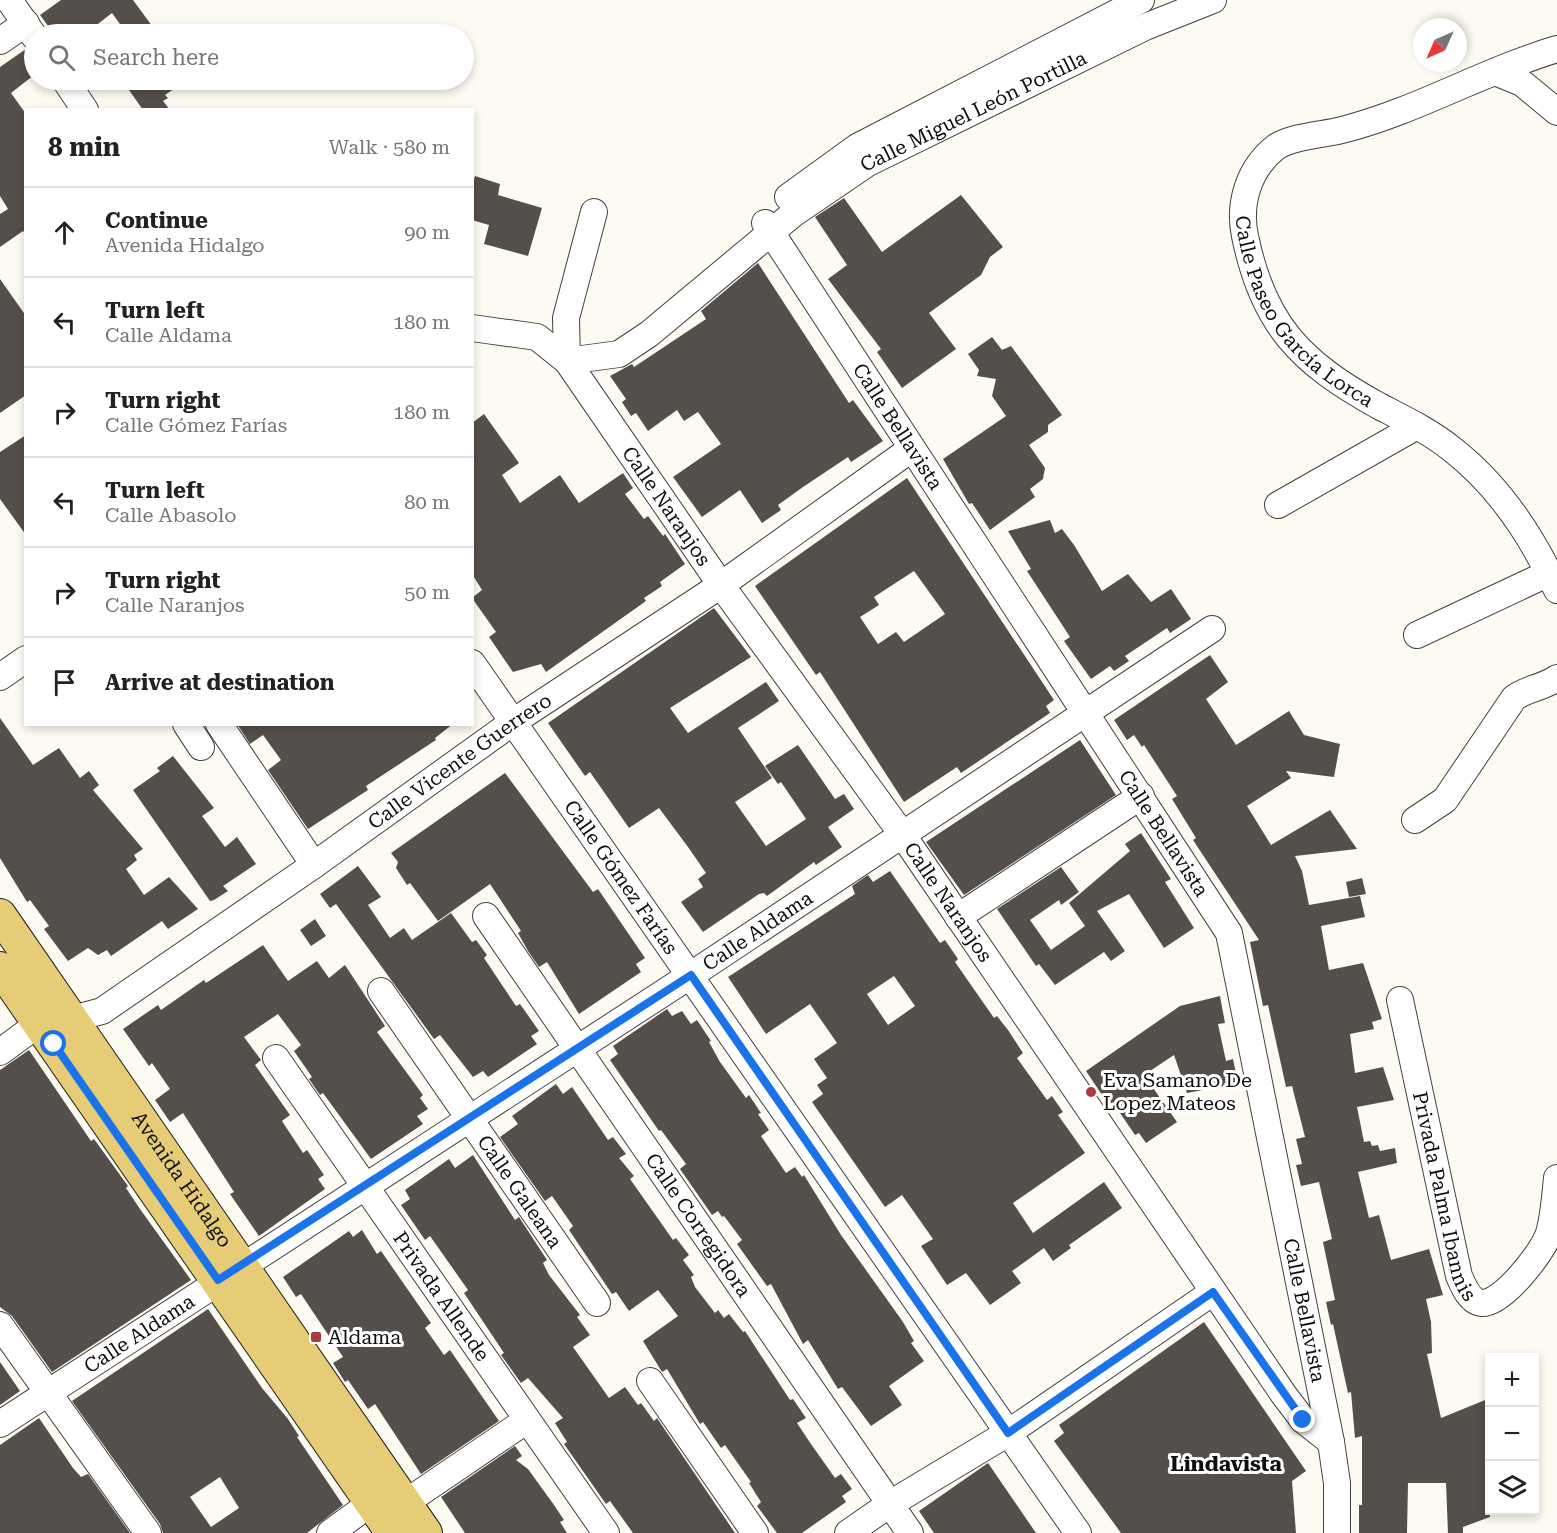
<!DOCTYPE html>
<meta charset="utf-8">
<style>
:root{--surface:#fff;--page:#f6f6f6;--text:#222;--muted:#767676;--line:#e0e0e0}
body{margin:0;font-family:"Roboto Serif",serif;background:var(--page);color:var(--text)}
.controls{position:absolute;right:18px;bottom:18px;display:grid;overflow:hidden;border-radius:0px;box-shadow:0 3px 9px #0003}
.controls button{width:54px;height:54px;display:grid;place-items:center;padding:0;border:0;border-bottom:2px solid var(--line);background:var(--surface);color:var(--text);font:30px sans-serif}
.compass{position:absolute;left:1413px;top:18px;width:54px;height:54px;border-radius:50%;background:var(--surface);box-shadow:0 3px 9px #0003;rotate:225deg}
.stop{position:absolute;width:18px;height:18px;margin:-14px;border:4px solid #1a73e8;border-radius:50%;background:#fff}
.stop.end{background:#1a73e8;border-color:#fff;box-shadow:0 2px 6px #0008}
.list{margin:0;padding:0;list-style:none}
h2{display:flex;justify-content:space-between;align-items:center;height:78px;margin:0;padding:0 24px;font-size:26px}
h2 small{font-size:20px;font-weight:400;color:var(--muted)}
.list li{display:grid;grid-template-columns:39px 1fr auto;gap:18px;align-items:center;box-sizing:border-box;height:90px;padding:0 24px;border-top:2px solid var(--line)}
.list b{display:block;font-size:22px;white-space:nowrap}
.list p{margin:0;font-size:20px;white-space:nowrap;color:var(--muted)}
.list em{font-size:20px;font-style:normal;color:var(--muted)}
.icon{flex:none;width:33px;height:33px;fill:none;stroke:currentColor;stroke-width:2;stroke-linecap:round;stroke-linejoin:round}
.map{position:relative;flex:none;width:1557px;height:1533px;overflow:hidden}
.search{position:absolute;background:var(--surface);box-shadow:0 3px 9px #0003;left:24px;top:24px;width:450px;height:66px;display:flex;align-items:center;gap:15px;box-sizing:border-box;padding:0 21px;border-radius:33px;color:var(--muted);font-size:22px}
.panel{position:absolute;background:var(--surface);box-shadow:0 3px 9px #0003;left:24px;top:108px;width:450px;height:618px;border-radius:0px}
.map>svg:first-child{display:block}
.building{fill:#554f4c;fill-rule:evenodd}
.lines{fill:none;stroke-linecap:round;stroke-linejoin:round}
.minor-casing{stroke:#414141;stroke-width:28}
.major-casing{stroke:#1f1f1f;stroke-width:34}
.minor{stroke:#fff;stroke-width:26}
.major{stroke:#e7cc77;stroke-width:32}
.route{stroke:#1a73e8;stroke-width:8}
.poi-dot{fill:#ad383d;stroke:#fff;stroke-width:2}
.labels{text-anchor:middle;stroke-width:6;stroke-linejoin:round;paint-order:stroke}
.street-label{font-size:20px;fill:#0e0e0e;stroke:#fff}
.poi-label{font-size:20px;fill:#0e0e0e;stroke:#fff;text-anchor:start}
.neighbourhood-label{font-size:21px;font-weight:bold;fill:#0e0e0e;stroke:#fff}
</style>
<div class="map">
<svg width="1557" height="1533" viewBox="0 0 1557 1533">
<rect width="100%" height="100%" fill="#fdfbf1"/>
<path class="building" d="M61,0h72l25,34h-31l-15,-21 -27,21h-31l-14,-19z
M26,49l8,12v14l-23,18 15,21v121l-3,-4 -23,16v-33l8,-5 -8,-13v-129z
M122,80h65l-22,15 3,3 -5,3 7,9h-27z
M475,176l25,8 -2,11 44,13 -14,48 -44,-12 5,-19 -17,-5v-35z
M961,195l42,52 -13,10 -9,18 -52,38 27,36 -54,39 -25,-36 4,-3 -53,-70 19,-14 -32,-48 29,-19 38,54z
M758,263l91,140 4,-3 30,41 -32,21 -3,-5 -45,30 -25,18 3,5 -19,13 -22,-33 -38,27 -29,-40 48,-33 -23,-32 -14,9 -7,-11 -29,21 -12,-18 -5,3 -9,-14 4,-3 -16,-23 22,-12 2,3 72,-48 -5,-8z
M0,279l26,37v79l-26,18z
M992,337l10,13 9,-4 51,69 -14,10v7l-19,13 16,23 -2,11 -13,10 5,8 -45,33 -18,-27 -3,1 -26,-45 63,-43 -14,-20 4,-17 -19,-3 2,-6 -11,-16z
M484,414l35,49 -17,12 18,28 40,-28 19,28 44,-30 10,15 -8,6 19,25 4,-3 15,20 2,-2 20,30 -25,18 2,4 -18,12 2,3 -100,71 -5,-8 -28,8 -24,-35 7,-5 -24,-34 10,-8 -10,-16v-151z
M26,435v100l-26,-36v-47z
M907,478l147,222 -8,6 4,7 -89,60 -4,-6 -53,35 -84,-130 -4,3 -61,-89zM914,571l31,43 -41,28 -8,-10 -18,12 -18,-27 19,-12 -5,-8z
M1050,520l5,13 7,-4 12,16 28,46 26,-17 23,28 20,-13 20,30 -21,14 -3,-5 -42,28 4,5 -15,10 -4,-5 -19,13 -27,-38 6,-4 -43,-66 4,-2 -23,-38z
M714,608l37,49 -81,51 18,25 78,-51 13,19 -41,27 34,50 -37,24 31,44 40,-27 -25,-37 -3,2 -13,-18 33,-21 37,54 9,-5 10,15 -26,18 14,20 -26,18 -2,-3 -47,34 -3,-3 -5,1 -56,38 -22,-30 22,-15 -5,-8 8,-6 -18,-26 -29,-39 -30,20 -39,-56 -5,4 -37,-53z
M1210,655l18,27 -22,17 30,46 53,-34 15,24 36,9 -6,33 -48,-6 5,7 -44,28 24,39 59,-35 27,39 -62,7 7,15 7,34 51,-9 5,21 -44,9 8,44 34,-7 19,56 -10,3 2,7 -24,5 5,39 28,-6 11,33 -37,7 7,35 6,-1 2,5 6,-1 2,6 15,-3 2,15 -39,9 11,46 10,-3 12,45 38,-11 14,46 -17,4 5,23 1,31 -5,1 14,64 49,-20v119l-27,10v6h-15l-2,-50h-38l-1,50h-48v-28h3v-69l-7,2 -4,-46 -3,1 -15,-69 -2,1 -5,-23 9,-2 -12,-58 9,-3 -13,-57 -18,4 -5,-21 6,-1 -6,-25 9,-2 -13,-51 -6,1 -18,-82 -5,1 -13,-64 9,-2 -66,-100 3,-2 -24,-39 5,-3 -33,-51 -2,2 -8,-12 -7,5 -13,-20z
M0,718l33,47 26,-17 21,30 9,-7 10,14 -6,5 50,59 -9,6 3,5 -11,9 18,26 25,-18 29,32 -30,20 -6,-8 -51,35 -4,-6 -9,5 -10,-7 -20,13 -24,-32 5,-3 -19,-26 -3,2 -27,-44z
M237,724h216l-18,14 1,2 -70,46 2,4 -60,39 -40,-59 13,-10 -18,-25 -13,9z
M1080,740l36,55 -152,100 -38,-53z
M173,756l41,52 -12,8 23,31 12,-10 19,27 -33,22 5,5 -14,9 -4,1 -77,-111 27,-19 -3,-3z
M505,773l88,119 5,-3 47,69 -9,6 5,8 -62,42 -32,-52 -8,5 -11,-16 -10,-18 3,-2 -31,-47 -52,37 -28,-38 -3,2 -11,-17 2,-6 -7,-9z
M1141,833l30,46 -6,3 29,46 -30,20 -35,-54 -32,17 28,40 -14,10 -7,-9 -49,33 -16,-21 -3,2 -39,-57 64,-42 18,25 -18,13 -2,-5 -29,20 21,30 34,-24 -16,-23 61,-52 -5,-7z
M358,866l23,31 -13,8 22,33 14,-10 8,12 39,-27 21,29 4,-2 11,15 -3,3 32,48 4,-2 19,27 -8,5 6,8 -49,33 -5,-6 -10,6 -33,-42 -6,4 -98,-135 -6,4 -10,-14z
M890,871l50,72 5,-3 13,19 -3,3 39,56 3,-2 11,14 15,23 -6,5 30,42 5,-4 11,16 -5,3 27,38 -72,50 20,30 71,-51 18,26 -53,37 2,3 -18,13 -9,-13 -32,23 9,12 -31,22 -24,-32 -19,12 -26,-39 12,-7 -31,-44 -17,12 -73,-105 11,-8 -6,-9 10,-7 -13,-19 23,-16 -27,-39 -44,30 -38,-57 127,-83 -3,-8 16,-11 5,7zM894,976l21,30 -27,19 -21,-31z
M1362,878l4,16 -17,3 -3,-15z
M315,919l11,17 -15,10 -11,-16z
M263,945l25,36 29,-20 12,17 16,-13 40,61 -8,6 46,63 -3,3 8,11 -11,7 6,8 -52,35 -48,-66 -3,2 -11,-16 3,-2 -18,-26 7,-6 -23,-31 -34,23 17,23 -6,5 35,50 -8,6 21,32 4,-3 17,25 -6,4 7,10 -66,47 -29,-42 4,-2 -51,-79 -13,9 -15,-22 15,-11 -18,-26 -3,3 -26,-37 35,-24 3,5 43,-30 2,3z
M1220,996l5,27 -7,1 8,37 7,-2 5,24 -51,10 -13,-38 -30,20 33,47 -31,21 -7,-10 -4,2 -19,-28 -4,3 -26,-39 94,-65z
M667,1009l5,7 10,-5 9,13 6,-4 14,21 -2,1 11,20 26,36 3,-3 12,18 -3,1 11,16 -8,6 25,37 9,-6 7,10 2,-2 37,60 62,87 11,19 -3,2 13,18 -35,25 13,19 -31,21 -29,-39 -4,2 -30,-49 -5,4 -32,-60 -4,2 -30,-42 5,-4 -18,-24 -2,1 -4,-6 -6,4 -32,-46 6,-5 -25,-34 -2,1 -49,-71 8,-6 -5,-8z
M29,1050l62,91 3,-2 34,47 -2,2 14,21 51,71 -139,92 -40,-56 -12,-9v-237z
M556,1084l7,10 9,-7 36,53 5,-3 13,17 -7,4 15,18 -4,3 43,61 3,-2 13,17 -6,5 11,15 -3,2 4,10 20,26 3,-3 6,8 5,-4 14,18 2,-1 45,69 3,-1 13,19 -9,5 14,21 24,34 6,-4 11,15 -10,7 4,6 -44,31h-25l-20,-27 4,-4 -12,-19 2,-1 -26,-37 -4,3 -18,-26 -3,2 -33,-55 -5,3 -19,-31 35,-25 -20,-26 -29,21 -13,-19 -4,2 -43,-64 4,-4 -21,-30 -7,5 -45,-64 18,-13 -6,-8z
M473,1155l42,65 4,-3 28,43 -4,3 6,12 31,40 -3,2 13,18 -17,12 36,51 16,-11 13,18 3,-2 13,18 3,-3 78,115h-102l-23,-32 -4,3 -42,-60 3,-2 -12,-19 8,-5 -35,-40 -7,5 -20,-28 3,-2 -40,-60 4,-3 -38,-54 -5,4 -24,-35 9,-6 -5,-9 44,-31 6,9z
M362,1230l15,24 4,-3 50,72 -6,5 19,27 6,-5 49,71 -78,53 -46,-70 -7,5 -20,-29 -3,2 -12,-19 10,-6 -42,-63 -5,3 -13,-20 66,-46 4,6z
M208,1309l54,79 26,31 11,17 -2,1 46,68 -36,28h-144l-3,-9 -88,-123zM220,1477l19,31 -28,19 -21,-30z
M1204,1322l102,149 -14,10 4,52h-175l-67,-92 10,-8 -5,-8z
M0,1362l20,29 -20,14z
M39,1418l34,50 8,9 7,-3 42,59h-130v-88z
M515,1446l7,10 -6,4 12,9 26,36 10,15 -4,2 7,11h-102l-24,-36z
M988,1463l48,70h-102l-15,-22z"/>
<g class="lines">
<g class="minor-casing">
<g id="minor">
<path d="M9,0l25,36"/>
<path d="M0,41l26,-18"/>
<path id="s1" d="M1557,49c-74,22 -140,62 -215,81 -20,5 -49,6 -66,17 -27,21 -38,56 -31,89 18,89 56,127 134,170 25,13 52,26 74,44 46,36 80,88 104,140"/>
<path d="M1495,72l27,11 35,29"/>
<path d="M65,80l20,30"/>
<path d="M788,197l69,-50 284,-147"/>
<path id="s2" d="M765,223l464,710 102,509 6,41v50"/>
<path id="s3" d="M472,328l65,9 30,24 154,224 181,249 382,561 19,25 28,22"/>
<path id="s4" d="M567,361l52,-7 30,-20 144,-120 75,-51 277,-136 68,-27"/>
<path d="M567,361l-1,-43 28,-106"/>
<path d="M1278,505l139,-79"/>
<path d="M1417,635l132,-62"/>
<path id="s5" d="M472,663l606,870"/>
<path d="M0,677l26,-18"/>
<path d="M186,724l15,23"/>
<path d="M219,724l95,141"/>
<path d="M1415,820l30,-20 69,-102c13,-10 29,-10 43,-20"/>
<path id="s6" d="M486,916l424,617"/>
<path d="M958,917l183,-121"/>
<path id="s7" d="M381,991l216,312"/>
<path id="s8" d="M1400,1000l59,276c4,9 10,25 22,27 20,3 63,-52 68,-70 5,-17 6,-37 8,-55"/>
<path id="s9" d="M0,1052l30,-22 72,-19 212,-146 199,-143 208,-137 190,-136"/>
<path id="s10" d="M276,1058l330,475"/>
<path d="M0,1325l148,208"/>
<path d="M650,1381l105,152"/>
<path id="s11" d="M0,1424l691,-449 521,-346"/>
<path d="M405,1503l122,-83"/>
<path d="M330,1533l56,-41"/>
<path d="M848,1533l42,-29 118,-71 205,-141"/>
</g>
</g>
<g class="major-casing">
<g id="major">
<path id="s12" d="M0,915l426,618"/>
<path d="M0,968l392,565"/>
</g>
</g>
<use href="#minor" class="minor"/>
<use href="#major" class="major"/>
</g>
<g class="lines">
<path class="route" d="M54,1044l164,236 473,-305 317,458 205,-141 90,128"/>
</g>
<g class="poi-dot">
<circle cx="1091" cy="1092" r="6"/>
<rect x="310" y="1331" width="12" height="12" rx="3"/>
</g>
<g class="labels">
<g class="street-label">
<text dy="7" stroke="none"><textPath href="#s4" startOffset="484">Calle Miguel León Portilla</textPath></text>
<text dy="7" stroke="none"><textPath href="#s1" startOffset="496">Calle Paseo García Lorca</textPath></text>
<text dy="7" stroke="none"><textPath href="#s2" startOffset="243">Calle Bellavista</textPath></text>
<text dy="7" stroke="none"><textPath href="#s3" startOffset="280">Calle Naranjos</textPath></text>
<text dy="7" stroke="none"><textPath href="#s9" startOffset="548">Calle Vicente Guerrero</textPath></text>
<text dy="7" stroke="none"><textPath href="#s2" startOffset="729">Calle Bellavista</textPath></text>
<text dy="7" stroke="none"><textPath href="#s5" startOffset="261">Calle Gómez Farías</textPath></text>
<text dy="7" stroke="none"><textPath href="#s3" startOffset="766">Calle Naranjos</textPath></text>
<text dy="7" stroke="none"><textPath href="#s11" startOffset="904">Calle Aldama</textPath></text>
<text dy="7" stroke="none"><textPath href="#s12" startOffset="321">Avenida Hidalgo</textPath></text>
<text dy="7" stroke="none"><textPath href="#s7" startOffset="244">Calle Galeana</textPath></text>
<text dy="7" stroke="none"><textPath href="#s8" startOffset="201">Privada Palma Ibannis</textPath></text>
<text dy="7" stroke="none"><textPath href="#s6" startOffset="375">Calle Corregidora</textPath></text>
<text dy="7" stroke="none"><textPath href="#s10" startOffset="290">Privada Allende</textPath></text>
<text dy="7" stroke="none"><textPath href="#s2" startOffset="1233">Calle Bellavista</textPath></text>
<text dy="7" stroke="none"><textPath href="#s11" startOffset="166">Calle Aldama</textPath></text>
</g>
<g class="poi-label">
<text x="1103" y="1087">Eva Samano De<tspan x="1103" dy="23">Lopez Mateos</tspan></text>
<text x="328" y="1344">Aldama</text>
</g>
<g class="neighbourhood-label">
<text x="1226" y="1471">Lindavista</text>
</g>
</g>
</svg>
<div class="controls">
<button>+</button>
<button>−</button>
<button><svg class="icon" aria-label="layers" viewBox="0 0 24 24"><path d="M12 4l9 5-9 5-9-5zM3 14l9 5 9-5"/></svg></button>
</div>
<svg class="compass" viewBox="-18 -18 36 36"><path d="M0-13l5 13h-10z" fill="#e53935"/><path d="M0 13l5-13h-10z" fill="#767676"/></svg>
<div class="stop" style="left:54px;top:1044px"></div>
<div class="stop end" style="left:1303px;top:1420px"></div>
<div class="search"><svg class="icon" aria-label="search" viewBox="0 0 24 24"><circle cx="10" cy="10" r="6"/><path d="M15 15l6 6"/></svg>Search here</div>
<section class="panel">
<h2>8 min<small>Walk · 580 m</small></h2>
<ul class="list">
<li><svg class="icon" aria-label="ahead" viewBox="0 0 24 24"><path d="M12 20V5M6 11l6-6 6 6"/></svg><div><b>Continue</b><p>Avenida Hidalgo</p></div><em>90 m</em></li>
<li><svg class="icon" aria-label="left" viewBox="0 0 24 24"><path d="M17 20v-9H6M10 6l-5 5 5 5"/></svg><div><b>Turn left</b><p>Calle Aldama</p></div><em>180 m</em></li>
<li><svg class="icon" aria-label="right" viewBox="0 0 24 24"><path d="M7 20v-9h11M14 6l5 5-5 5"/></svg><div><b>Turn right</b><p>Calle Gómez Farías</p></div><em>180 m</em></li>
<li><svg class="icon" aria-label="left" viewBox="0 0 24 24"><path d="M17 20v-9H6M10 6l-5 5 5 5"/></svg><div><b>Turn left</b><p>Calle Abasolo</p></div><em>80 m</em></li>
<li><svg class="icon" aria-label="right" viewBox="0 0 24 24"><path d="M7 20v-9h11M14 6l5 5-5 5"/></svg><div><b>Turn right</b><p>Calle Naranjos</p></div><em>50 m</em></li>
<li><svg class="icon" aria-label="arrive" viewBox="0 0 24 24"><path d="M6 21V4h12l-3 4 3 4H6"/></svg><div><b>Arrive at destination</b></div></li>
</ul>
</section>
</div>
